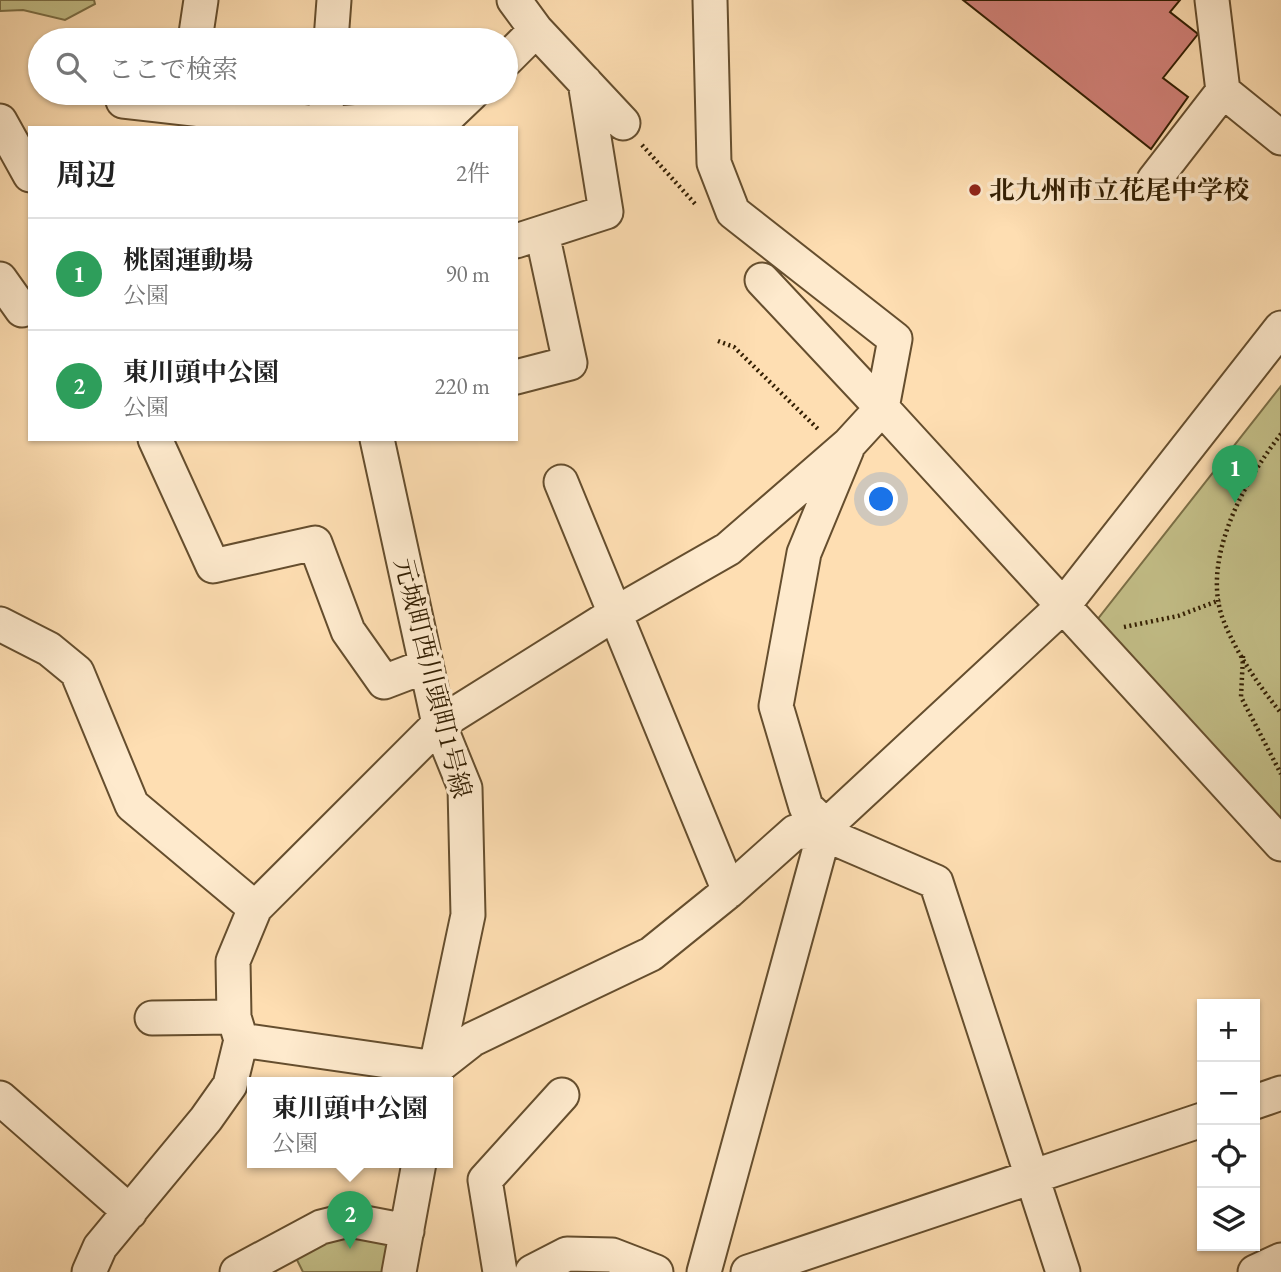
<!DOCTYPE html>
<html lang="ja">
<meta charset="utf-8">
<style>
:root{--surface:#fff;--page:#f6f6f6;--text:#222;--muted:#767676;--line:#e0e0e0;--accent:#111827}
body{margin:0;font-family:"EB Garamond","Noto Serif JP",serif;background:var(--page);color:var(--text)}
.controls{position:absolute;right:21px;bottom:21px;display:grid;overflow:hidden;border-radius:0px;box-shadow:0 2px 5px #0004}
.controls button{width:63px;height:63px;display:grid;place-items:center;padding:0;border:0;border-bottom:2px solid var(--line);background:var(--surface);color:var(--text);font:35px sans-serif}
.you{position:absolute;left:882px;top:500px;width:24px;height:24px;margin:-18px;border:5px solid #fff;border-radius:50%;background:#1a73e8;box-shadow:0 0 0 10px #1a73e833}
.badge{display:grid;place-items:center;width:46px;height:46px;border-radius:50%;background:var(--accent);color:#fff;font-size:23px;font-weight:700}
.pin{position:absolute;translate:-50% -58px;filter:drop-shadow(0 2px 4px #0008)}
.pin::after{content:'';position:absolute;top:37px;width:24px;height:21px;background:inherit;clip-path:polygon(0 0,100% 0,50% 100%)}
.popup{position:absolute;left:247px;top:1077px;width:206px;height:91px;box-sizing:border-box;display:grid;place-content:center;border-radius:0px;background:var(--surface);filter:drop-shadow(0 2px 5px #0005);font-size:23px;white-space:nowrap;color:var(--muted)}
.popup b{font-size:26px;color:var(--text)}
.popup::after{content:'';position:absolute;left:50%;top:100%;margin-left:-14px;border:14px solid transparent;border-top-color:var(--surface)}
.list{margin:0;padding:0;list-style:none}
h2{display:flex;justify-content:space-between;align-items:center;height:91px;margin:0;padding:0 28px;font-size:30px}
h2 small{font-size:23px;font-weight:400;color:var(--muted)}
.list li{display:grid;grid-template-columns:46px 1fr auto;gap:21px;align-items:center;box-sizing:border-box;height:112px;padding:0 28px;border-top:2px solid var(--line)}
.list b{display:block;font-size:26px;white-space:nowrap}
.list p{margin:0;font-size:23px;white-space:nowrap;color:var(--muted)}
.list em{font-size:23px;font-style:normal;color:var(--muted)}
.icon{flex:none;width:38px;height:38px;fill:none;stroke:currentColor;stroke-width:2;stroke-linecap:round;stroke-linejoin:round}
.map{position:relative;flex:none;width:1281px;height:1272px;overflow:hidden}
.search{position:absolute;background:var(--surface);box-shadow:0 2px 5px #0004;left:28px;top:28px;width:490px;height:77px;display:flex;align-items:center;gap:18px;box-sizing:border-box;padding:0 24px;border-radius:38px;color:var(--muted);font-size:26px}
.panel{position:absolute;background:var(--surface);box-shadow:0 2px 5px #0004;left:28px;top:126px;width:490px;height:315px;border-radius:0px}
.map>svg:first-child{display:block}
.green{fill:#c4c089;stroke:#7b6f46;stroke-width:2}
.building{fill:#d28179;stroke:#321e02;stroke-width:2}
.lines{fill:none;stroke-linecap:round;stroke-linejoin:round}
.minor-casing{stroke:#654e2e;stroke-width:37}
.path{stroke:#321e02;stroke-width:4.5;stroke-dasharray:2 3.5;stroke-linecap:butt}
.minor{stroke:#feeacd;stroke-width:33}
.poi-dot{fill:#8f2418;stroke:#feeacd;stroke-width:2.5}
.labels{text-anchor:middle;stroke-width:7;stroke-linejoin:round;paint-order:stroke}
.poi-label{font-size:26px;font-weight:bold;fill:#321e02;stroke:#feeacd;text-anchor:start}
.street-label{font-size:26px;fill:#321e02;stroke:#feeacd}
</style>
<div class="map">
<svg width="1281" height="1272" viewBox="0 0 1281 1272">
<rect width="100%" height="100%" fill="#fedeb2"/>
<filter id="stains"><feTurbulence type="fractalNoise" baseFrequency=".00286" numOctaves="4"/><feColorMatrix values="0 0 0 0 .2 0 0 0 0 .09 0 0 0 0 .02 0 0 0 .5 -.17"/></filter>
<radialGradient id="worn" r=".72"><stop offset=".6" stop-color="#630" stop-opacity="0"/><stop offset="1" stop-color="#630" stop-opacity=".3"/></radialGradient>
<path class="green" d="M0,0h94l1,4 -30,16 -42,-10 -23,1z
M1281,386v439l-184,-205z
M344,1230l49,13 -5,29h-85l-8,-16z"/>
<path class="building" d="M963,0h217l-10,12 28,22 -35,44 25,19 -37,52z"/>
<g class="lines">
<g class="minor-casing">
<path id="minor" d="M514,0l22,30 87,93
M710,0l4,163 19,49 162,127 -13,69 399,436
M1212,0l11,91 58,47
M195,40l6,-40
M331,40l3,-40
M506,60l30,-30
M123,101l202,23 125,-10 22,-21
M0,121l30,54
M325,128l2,-35
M1154,180l69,-89
M516,241l90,-29 -21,-130
M0,279l22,31 8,-3
M516,377l54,-14 -28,-130
M155,439l58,127 102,-23 33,88 36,51 42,-16
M377,439l62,285 26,64 3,127 -34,161
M561,482l168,409
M0,624l49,25 28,23 55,133 123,103
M826,826l-20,-19 -30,-101 28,-153 43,-104
M152,1018l82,-1
M241,1040l195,28 37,-29 178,-85 78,-63 66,-59 27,1 114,49 127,390
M0,1098l130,114
M1255,1102l26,-9
M89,1272l11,-25 106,-128 24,-34 11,-45 -7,-23 -1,-56 22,-53 184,-184 177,-111 112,-64 121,-105 33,-36 -120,-128
M237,1272l84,-45 28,-7 58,11
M399,1272l20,-109
M500,1272l-15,-92 77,-85
M532,1272l35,-18 45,1 44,17
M704,1272l122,-446 237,-220 218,-278
M748,1272l454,-152
M1255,1272l26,-12"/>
</g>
<path class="path" d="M642,145l55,61
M718,341l16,6 86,84
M1281,434c-36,46 -82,127 -57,188 13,32 35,64 57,91
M1124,627l54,-11 42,-16
M1243,656l-2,41 40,77"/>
<use href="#minor" class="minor"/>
</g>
<circle class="poi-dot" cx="975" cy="190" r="7"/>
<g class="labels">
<g class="poi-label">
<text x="989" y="199">北九州市立花尾中学校</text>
</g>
<g class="street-label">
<text transform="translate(433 678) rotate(76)" y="9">元城町西川頭町1号線</text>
</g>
</g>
<rect width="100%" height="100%" filter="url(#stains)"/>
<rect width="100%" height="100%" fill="url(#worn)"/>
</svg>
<div class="controls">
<button>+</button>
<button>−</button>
<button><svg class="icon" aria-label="locate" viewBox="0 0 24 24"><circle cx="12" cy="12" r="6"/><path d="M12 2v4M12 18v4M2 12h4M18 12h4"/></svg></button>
<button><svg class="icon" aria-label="layers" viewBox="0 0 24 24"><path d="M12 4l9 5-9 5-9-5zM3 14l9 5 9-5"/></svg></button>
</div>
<div class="you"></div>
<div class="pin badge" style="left:1235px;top:503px;background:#2e9e5b">1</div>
<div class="pin badge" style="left:350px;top:1249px;background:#2e9e5b">2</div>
<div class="popup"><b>東川頭中公園</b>公園</div>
<div class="search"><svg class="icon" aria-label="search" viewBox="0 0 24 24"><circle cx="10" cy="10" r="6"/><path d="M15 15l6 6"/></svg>ここで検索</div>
<section class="panel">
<h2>周辺<small>2件</small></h2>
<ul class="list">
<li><span class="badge" style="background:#2e9e5b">1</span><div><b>桃園運動場</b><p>公園</p></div><em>90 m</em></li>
<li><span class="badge" style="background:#2e9e5b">2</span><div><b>東川頭中公園</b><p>公園</p></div><em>220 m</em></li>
</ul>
</section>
</div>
